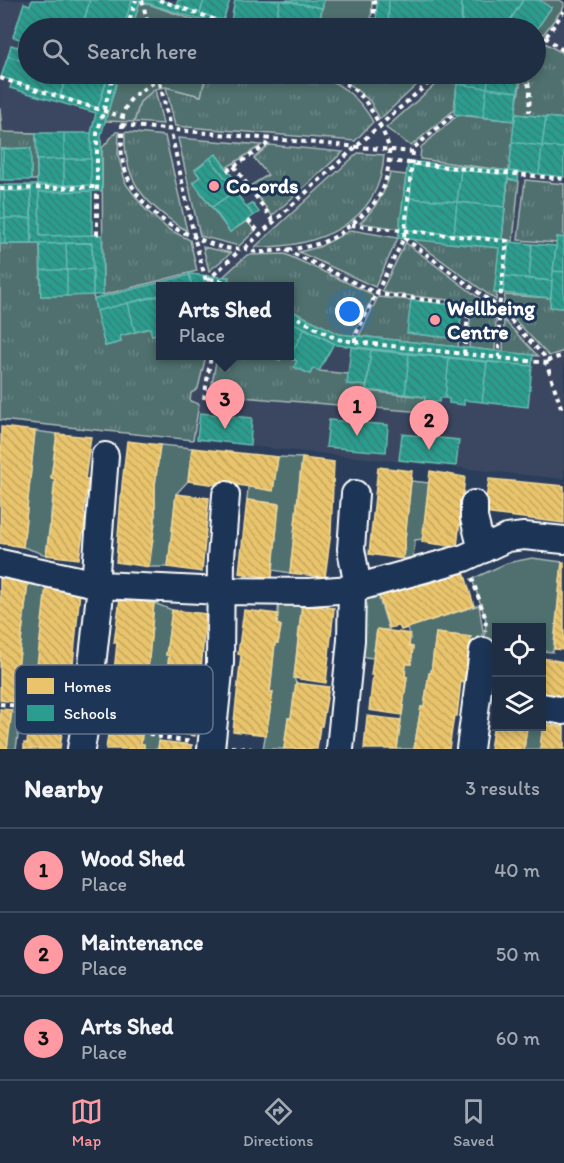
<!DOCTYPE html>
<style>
:root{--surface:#202e44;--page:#2d3a4f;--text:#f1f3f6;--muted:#a2a8b2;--line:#3d4a5d;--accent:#ff9aa2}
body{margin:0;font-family:Itim,sans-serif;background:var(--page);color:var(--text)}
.controls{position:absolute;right:18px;bottom:18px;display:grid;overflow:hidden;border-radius:0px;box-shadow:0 3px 9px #0003}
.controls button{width:54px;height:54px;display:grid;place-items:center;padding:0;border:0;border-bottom:2px solid var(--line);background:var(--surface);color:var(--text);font:30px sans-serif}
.you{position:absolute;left:350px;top:312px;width:21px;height:21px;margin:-15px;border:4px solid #fff;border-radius:50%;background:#1a73e8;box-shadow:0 0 0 9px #1a73e833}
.badge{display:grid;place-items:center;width:39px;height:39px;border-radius:50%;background:var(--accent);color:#111;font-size:20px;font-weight:700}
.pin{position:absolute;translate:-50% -50px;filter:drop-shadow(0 2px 3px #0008)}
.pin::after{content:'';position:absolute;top:32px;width:21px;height:18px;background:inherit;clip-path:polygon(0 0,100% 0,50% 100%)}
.popup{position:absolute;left:156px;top:282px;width:138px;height:78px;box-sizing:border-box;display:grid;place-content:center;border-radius:0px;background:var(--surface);filter:drop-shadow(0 2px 4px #0005);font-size:20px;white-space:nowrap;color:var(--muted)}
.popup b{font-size:22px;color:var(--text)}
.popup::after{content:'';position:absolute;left:50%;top:100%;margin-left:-12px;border:12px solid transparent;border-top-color:var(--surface)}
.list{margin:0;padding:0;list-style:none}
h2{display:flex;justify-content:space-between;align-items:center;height:78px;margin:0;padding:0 24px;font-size:26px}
h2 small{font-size:20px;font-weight:400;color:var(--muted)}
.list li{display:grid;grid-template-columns:39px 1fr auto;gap:18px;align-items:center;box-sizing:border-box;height:84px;padding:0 24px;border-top:2px solid var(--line)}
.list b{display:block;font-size:22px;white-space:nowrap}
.list p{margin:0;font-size:20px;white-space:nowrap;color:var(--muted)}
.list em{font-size:20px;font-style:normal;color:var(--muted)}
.icon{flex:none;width:33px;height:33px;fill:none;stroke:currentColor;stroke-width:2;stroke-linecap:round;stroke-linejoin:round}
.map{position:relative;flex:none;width:564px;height:749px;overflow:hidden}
.search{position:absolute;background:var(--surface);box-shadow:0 3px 9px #0003;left:18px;right:18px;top:18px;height:66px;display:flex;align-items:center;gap:15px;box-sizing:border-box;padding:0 21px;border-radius:33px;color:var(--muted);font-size:22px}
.sheet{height:330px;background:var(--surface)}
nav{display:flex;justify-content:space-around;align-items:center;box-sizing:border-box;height:84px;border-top:2px solid var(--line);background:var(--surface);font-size:16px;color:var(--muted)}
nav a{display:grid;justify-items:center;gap:3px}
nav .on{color:var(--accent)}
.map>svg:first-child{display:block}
.built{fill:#3a4760;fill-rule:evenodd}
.grass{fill:url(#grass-tufts);stroke:#a8b7b6;stroke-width:1.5}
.garden{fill:#506f6e;stroke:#a8b7b6;stroke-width:1.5}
.homes{fill:url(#homes-back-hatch);stroke:#f0d697;stroke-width:1.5}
.schools{fill:url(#schools-back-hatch);stroke:#6abab1;stroke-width:1.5}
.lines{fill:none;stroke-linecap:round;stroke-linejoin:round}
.minor-casing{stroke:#fff;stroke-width:30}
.path{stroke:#fff;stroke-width:4;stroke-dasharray:4.5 4.5;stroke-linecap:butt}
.minor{stroke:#1d3557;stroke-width:26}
.poi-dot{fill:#ff9aa2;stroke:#1d3557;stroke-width:2}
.labels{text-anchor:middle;stroke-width:6;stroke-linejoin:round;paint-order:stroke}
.poi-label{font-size:21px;font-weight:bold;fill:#fff;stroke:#1d3557;text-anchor:start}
.key{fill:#1d3557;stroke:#617289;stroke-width:1.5}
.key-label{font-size:16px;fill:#fff}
</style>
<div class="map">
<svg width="564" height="749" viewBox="0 0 564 749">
<defs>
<pattern id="grass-tufts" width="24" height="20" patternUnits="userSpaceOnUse" patternTransform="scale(1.5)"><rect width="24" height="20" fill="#506f6e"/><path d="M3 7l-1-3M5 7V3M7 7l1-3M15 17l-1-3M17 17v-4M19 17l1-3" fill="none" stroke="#6a8584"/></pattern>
<pattern id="homes-back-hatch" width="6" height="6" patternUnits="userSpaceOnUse" patternTransform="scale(1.5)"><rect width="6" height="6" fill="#e9c46a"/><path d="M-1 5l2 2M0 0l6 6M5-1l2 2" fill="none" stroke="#c2a662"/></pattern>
<pattern id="schools-back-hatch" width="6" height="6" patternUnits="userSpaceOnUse" patternTransform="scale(1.5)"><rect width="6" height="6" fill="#2a9d8f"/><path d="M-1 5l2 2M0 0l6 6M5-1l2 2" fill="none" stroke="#368178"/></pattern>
</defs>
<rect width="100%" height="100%" fill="#2a3d5b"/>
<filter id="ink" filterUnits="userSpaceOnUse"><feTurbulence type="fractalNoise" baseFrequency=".0167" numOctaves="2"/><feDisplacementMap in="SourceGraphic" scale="12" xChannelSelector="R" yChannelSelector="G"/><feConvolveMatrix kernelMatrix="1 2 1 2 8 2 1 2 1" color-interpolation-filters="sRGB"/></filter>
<g filter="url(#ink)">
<path class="built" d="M0,0h564v479l-564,-59zM28,28h508v46h-508zM160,286h130v70h-130z"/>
<path class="grass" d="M539,0h21l4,3v4l-28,37v-14l14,-21z
M545,43l19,11v65l-49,-5 7,-40h14v-18z
M206,74h113c24,12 41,24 54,48l-18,19 -180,-15 -9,-39 35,9z
M335,74h78l6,9 -39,36 -10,-18 -28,-23z
M458,75l-4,35 -43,36 -25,-18 59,-52z
M155,89l8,35 -29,-2 6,-20z
M0,108l2,24 34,1 1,47h-6l-1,-32 -30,1z
M458,115l57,6 -6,50 -89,-12 1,-12z
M116,132h3l-1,23 8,29 19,25 23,20 22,11 7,31 -94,24 -1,-147z
M125,132l40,4 22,95c-40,-25 -64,-48 -62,-99z
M178,138l84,7 -36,23 -10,-13 -21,15 5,7 -7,5 37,50 17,-11 8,10 -16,15 -39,-10z
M269,145l74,7 -71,64 -22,-30 18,-11 -14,-17z
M358,153l26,2c-4,70 -68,93 -129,92z
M390,173l16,2 -6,54 -40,-6c15,-15 25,-28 30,-50z
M508,179l11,2 -6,60 -11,-2z
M525,180l39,4v54l-7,-1v6l-39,-3z
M351,230l47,8 -23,49 -76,-35 20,-5z
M411,238l90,8 -5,54z
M406,242v1l81,61 -102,-11 -3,-3z
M0,244h40l1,52 52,-1 12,51 16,-4 -1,-6 30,-8 2,7 8,-2v23h46l-8,32 -3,3 -4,2 -1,8 9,3 -6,36 -193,-20z
M203,247l28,6 -22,18z
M285,254l87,40 1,4 -20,38 -14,-2 -49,-24v-24h-48l-14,-6 1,-3h-6l24,-22z
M505,295l46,3 -1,9 14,1v43l-15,5 -46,-49z
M378,297l33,3 -3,33 51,6 -1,8 -99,-11z
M470,315l26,3 -1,33 -26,-3z
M504,320l34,36 -35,-4z
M217,356h19l8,3 2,-3h25l9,4 3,-4h3l11,5 -2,6 15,7 3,-6 6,3 29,3 19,12v5l58,6 -2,15 -207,-17 -5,-6z"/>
<path class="garden" d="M324,0h48l-1,28h-53z
M140,1l76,27h-84z
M119,74h87l-5,22 -35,-9 -11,2 -15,13 -6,20 -29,-1z
M35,431l22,3 -6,44 4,1 -9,76 -23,-8z
M160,445l32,3 -4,33 -12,13 -8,73h-19l6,-45v-37z
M278,457l24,1 -12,115 -17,-3 6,-66 -32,-4 1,-13 25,3z
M411,481l18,2 -6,56 -8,1 -2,17 -10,2z
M532,558l30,4 -9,90 -11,-1v-23h-46v17l-12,-1 2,-24 -14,-41 35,-16z
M28,582l18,5 -11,114 -21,1z
M376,589l13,41h-12l-4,28 -8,-1 -9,-6 5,-54z
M279,600l23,1 -8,77 2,5 -5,35h-3l-4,31h-21l10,-57h-3l5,-49h3l3,-17 -4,-2z
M154,603l18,7 -6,45h3l-11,94h-14v-4l-3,-1z
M479,605l4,26 -1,18 -12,-1v-11l-34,-4 -5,40 -2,1 -5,33h-3l-7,42h-17l10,-72 -2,-1 1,-12h5l2,-17 -4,-1 1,-10 -3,-8z
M11,712l10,2 -5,35h-9z
M543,726l-3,23h-16l3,-22z"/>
<path class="homes" d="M1,427l34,4 -12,116 -23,-4z
M57,434l34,3 -6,42h3l-4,35 2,1 -7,44 -33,-4 6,-42 3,-34 -4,-1z
M127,441l33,4 -5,40v37l-6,45 -33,-5 6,-77z
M192,448l86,9 -5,34 -41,-7v3l-44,-6z
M302,458l32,4 -3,70 -6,45 -35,-4z
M378,467l34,4 -9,88 -34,-5z
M430,471l35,6 -8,70 -35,-5z
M489,479l75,7v37l-80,-10z
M176,494l33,4 -7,74 -34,-5z
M247,500l32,4 -7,74 -33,-5z
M562,562h2v88l-10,-1z
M464,572l10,34 -73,24 -2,-4 -10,2 -10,-33 44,-13 1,3z
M0,577l28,5 -14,120 -14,-2z
M46,587l34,4 -11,115 -34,-5 5,-35h-3z
M120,598l34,5 -11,122 -34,-6 8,-76h-3z
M302,605l32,3 -8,75 -32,-5z
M172,610l34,4 -11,122 -34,-5 8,-76h-3z
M244,610l34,4 -1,10 4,2 -3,17h-3l-5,49h3l-7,43 -33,-4 8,-76 -3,-1z
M377,629l33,5v2l-1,10 4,1 -2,17h-5l-1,12 2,1 -5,38 -33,-5 4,-35h-2z
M436,633l35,4 -7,45 -3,-1 -4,35h-3l-5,33h-35l7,-42h3l5,-34h2z
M542,658l22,4v36l-22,-3z
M296,683l33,4 -7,39h-2l-3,23h-33l4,-31h3z
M0,709l12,1 -5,39h-7z
M31,709l33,5 -4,35h-36v-6h3z
M367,716l34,4 -4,29h-33z
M495,717l1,1v8h31l-3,23h-34z
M543,724l21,3v22h-24z
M109,728l33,6 -1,10h3v5h-38z
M159,741l33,4v4h-34z"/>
<path class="schools" d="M32,0h58l-8,28h-54v35l-20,-7 3,-11 7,2 2,-8 -7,-2 11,-34 6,2z
M90,0h42l-9,28h-13l-26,-8z
M132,0h29l62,21 42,7h-33l-12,-2 -80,-25 -8,27h-9z
M178,0h26l-4,13 -24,-8z
M204,0h26l-7,21 -23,-8z
M235,0h45l-6,28h-9l-34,-7z
M280,0l42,8 -4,20h-44z
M282,0h42l-2,8z
M377,0h12l-1,28h-12z
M389,0l73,1 -1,27h-73z
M462,0h61l-18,28h-43z
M523,0h16l12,8 -15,22v-2h-31z
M84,20l26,8h-28z
M8,56l20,7v11h35l4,1 -7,21 -59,-19z
M63,74h41l4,1 -10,33 -38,-12 7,-21z
M109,74h10l-18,61 1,56 -63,1 1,44 62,-1 1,60h-10l-1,-52 -60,1 -1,-53h-31v-6h91v-52l5,-20 -86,-25 2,-7 86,27z
M458,74h31l-2,14 -30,-4z
M489,74h31l-2,18 -31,-4z
M457,84l30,4 -4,29 -29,-3z
M487,88l31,4 -3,29 -32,-4z
M515,114l31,3 -4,29 -30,-4z
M546,117l18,2v29l-22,-2z
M36,133h28v26l-27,1z
M64,133h27v26h-27z
M512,142l30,4 -3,28 -30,-3z
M542,146l22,2v29l-25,-3z
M31,148v32h-28v-31z
M0,149h3v31h-3z
M216,154l24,33 -5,4 -25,-33z
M210,158l25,33 -23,16 -19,-25 7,-5 -5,-7z
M64,159v27h-27v-26z
M64,159h27v26l-27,1z
M408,161l111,11 -1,9 -10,-2v-4l-95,-10 -6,65 102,10 -6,53h-9l5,-45 -101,-10z
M413,165l48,5 -4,32 -47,-4z
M461,170l47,5 -3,32 -48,-5z
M0,191h4l1,27h-5z
M4,191h27v27h-26z
M92,191v44l-52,1 -1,-44z
M235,191l18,25 -23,16 -18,-25z
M410,198l47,4 -3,32 -47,-4z
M457,202l48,5 -3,32 -48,-5z
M252,203l7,9 -6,4 -6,-9z
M0,218h5v26h-5z
M5,218h26l1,26h-27z
M557,237l7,1v34l-11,-1z
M509,242l23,2 -3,35 -24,-3z
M66,243l1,27h-26l-1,-26z
M66,243h26l1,26 -26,1z
M532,244l24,2 -4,35 -23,-2z
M93,269v26l-26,1v-26z
M41,270h26v26h-26z
M553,271l11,1v36l-14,-1z
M189,274l34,3h6l-4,9h-33z
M189,275l3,11h-32v9l-64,16 -2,-12z
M505,276l47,5 -1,17 -48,-5z
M228,280l14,6h-17z
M160,296v37l-8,2 -2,-7 -15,4 -7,-29z
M411,300l51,6 -3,33 -52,-6z
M128,303l7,29 -15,4 1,6 -16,4 -9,-35z
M290,310l49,24 194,21 -1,11 -195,-21 -47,-24z
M290,321l15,7 -15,29 -4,-1h4z
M305,328l29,15 -15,28 -6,-3 -3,6 -16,-7 3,-6 -7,-4z
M351,347l20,3 -4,36 -20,-2z
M371,350l38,4 -4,40 -39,-4z
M409,354l40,4 -4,40h-5l-1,4 -14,-1v-4l-20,-3z
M449,358l38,4 -5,40 -18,-2v5l-15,-2v-4l-4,-1z
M487,362l45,4 -4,41 -46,-5z
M200,413l52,5 -2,27 -53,-6z
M329,420l59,5 -2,27 -60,-5z
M402,434l57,6 -3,26 -57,-6z"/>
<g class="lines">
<g class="minor-casing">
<path id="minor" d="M355,494l-4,55 7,38
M474,504v14l8,32
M0,563l101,22 120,6 88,1 43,-3 112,-31 43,-20 17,-2 40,4
M95,584l10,-128
M542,707l22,4
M81,749l5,-30 15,-134
M211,749l9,-86 1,-105 5,-63
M340,749l11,-109 1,-51
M470,749l13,-98"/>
</g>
<path class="path" d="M142,0l7,28
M159,0l63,22 32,6
M374,0v28
M127,28l9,-28
M545,37l19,14
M536,51l28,-40
M158,74l37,166 11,41v5
M169,74c-12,7 -34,18 -41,29 -6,9 -6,22 -6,31 0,8 -1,16 0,23 5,33 30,59 58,74 5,2 11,4 17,7 13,6 33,14 48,10 10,7 25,3 36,2 18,-1 41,-5 57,-15 5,-3 9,-8 14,-11 13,-11 26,-22 32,-38 3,-8 6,-28 5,-36 -2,-15 -18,-42 -27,-53 -9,-10 -23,-17 -34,-23
M526,74l4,17 -1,21
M0,78l123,39
M122,125l291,27
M388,161l176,18
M234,166l40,56
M227,171l38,-25 5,-6
M0,189l97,-2
M248,220l13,14
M351,225l156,16 -8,68v48
M97,235v-101l17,-60
M404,238l93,68 47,50 18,54
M245,248l134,-122 60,-52
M286,250l92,44 121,15
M210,279l17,3 8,4
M207,281l33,-31
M290,314l47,25 18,3 192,21
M355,342v-6l49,-98 9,-86 3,-6 38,-32
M464,354l5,-49
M547,361l17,-6
M204,399l7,-43
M226,415l1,-14
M472,578l14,42 -1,11
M0,704c22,3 44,2 66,8
M105,724l16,4 16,2 24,7 30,5
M231,747l21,2"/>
<use href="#minor" class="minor"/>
</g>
</g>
<g class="poi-dot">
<circle cx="214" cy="186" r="6"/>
<circle cx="435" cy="320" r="6"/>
</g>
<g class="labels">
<g class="poi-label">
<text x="226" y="193">Co-ords</text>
<text x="447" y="315">Wellbeing<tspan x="447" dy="24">Centre</tspan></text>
</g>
</g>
<rect x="15" y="665" width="198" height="69" rx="9" class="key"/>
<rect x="27" y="678" width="27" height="16" fill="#e9c46a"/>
<rect x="27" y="705" width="27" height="16" fill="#2a9d8f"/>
<g class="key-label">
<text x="64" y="692">Homes</text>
<text x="64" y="719">Schools</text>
</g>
</svg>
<div class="controls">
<button><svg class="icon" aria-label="locate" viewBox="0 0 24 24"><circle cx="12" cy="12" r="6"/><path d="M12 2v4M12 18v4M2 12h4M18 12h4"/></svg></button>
<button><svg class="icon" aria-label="layers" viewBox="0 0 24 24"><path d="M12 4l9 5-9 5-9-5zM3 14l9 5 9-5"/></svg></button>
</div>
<div class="you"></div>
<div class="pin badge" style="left:357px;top:436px">1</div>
<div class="pin badge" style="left:429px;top:450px">2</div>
<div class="pin badge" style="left:225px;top:429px">3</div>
<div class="popup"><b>Arts Shed</b>Place</div>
<div class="search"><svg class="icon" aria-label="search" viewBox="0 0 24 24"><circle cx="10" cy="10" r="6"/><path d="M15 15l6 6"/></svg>Search here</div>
</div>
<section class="sheet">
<h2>Nearby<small>3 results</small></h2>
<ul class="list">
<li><span class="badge">1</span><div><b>Wood Shed</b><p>Place</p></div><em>40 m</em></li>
<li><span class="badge">2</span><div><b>Maintenance</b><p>Place</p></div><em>50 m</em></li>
<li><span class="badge">3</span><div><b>Arts Shed</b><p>Place</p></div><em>60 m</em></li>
</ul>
</section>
<nav>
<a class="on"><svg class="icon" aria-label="map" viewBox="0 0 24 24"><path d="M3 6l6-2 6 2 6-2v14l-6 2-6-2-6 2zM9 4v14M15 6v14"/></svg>Map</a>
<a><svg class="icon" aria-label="directions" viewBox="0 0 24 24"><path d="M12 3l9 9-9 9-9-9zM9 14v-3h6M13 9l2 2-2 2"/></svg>Directions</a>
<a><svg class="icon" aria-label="saved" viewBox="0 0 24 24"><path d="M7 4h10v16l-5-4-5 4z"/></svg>Saved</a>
</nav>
